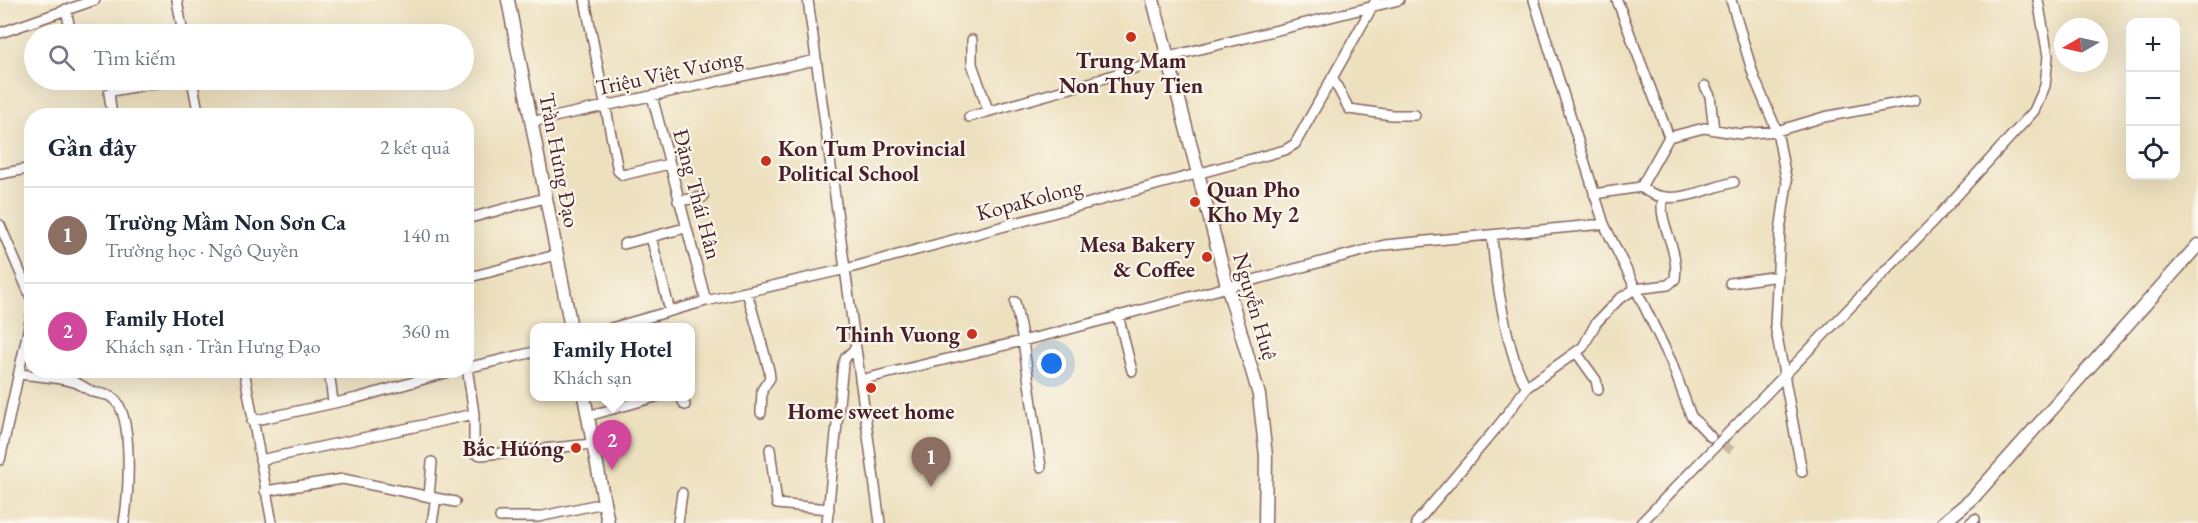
<!DOCTYPE html>
<html lang="vi">
<meta charset="utf-8">
<style>
:root{--surface:#fff;--page:#f6f6f7;--text:#1f2937;--muted:#747a83;--line:#e0e1e3;--accent:#c8321e}
body{margin:0;font-family:"EB Garamond",serif;background:var(--page);color:var(--text)}
.controls{position:absolute;right:18px;top:18px;display:grid;overflow:hidden;border-radius:12px;box-shadow:0 6px 24px #0002}
.controls button{width:54px;height:54px;display:grid;place-items:center;padding:0;border:0;border-bottom:2px solid var(--line);background:var(--surface);color:var(--text);font:30px sans-serif}
.compass{position:absolute;left:2054px;top:18px;width:54px;height:54px;border-radius:50%;background:var(--surface);box-shadow:0 6px 24px #0002;rotate:261deg}
.you{position:absolute;left:1052px;top:364px;width:21px;height:21px;margin:-15px;border:4px solid #fff;border-radius:50%;background:#1a73e8;box-shadow:0 0 0 9px #1a73e833}
.badge{display:grid;place-items:center;width:39px;height:39px;border-radius:50%;background:var(--accent);color:#fff;font-size:20px;font-weight:700}
.pin{position:absolute;translate:-50% -50px;filter:drop-shadow(0 2px 3px #0008)}
.pin::after{content:'';position:absolute;top:32px;width:21px;height:18px;background:inherit;clip-path:polygon(0 0,100% 0,50% 100%)}
.popup{position:absolute;left:530px;top:323px;width:165px;height:78px;box-sizing:border-box;display:grid;place-content:center;border-radius:12px;background:var(--surface);filter:drop-shadow(0 2px 4px #0005);font-size:20px;white-space:nowrap;color:var(--muted)}
.popup b{font-size:22px;color:var(--text)}
.popup::after{content:'';position:absolute;left:50%;top:100%;margin-left:-12px;border:12px solid transparent;border-top-color:var(--surface)}
.list{margin:0;padding:0;list-style:none}
h2{display:flex;justify-content:space-between;align-items:center;height:78px;margin:0;padding:0 24px;font-size:26px}
h2 small{font-size:20px;font-weight:400;color:var(--muted)}
.list li{display:grid;grid-template-columns:39px 1fr auto;gap:18px;align-items:center;box-sizing:border-box;height:96px;padding:0 24px;border-top:2px solid var(--line)}
.list b{display:block;font-size:22px;white-space:nowrap}
.list p{margin:0;font-size:20px;white-space:nowrap;color:var(--muted)}
.list em{font-size:20px;font-style:normal;color:var(--muted)}
.icon{flex:none;width:33px;height:33px;fill:none;stroke:currentColor;stroke-width:2;stroke-linecap:round;stroke-linejoin:round}
.map{position:relative;flex:none;width:2198px;height:523px;overflow:hidden}
.search{position:absolute;background:var(--surface);box-shadow:0 6px 24px #0002;left:24px;top:24px;width:450px;height:66px;display:flex;align-items:center;gap:15px;box-sizing:border-box;padding:0 21px;border-radius:33px;color:var(--muted);font-size:22px}
.panel{position:absolute;background:var(--surface);box-shadow:0 6px 24px #0002;left:24px;top:108px;width:450px;height:270px;border-radius:24px}
.map>svg:first-child{display:block}
.lines{fill:none;stroke-linecap:round;stroke-linejoin:round}
.street-tunnel{stroke:#ccb9a1;stroke-width:9;stroke-dasharray:9 4.5;stroke-linecap:butt}
.street-casing{stroke:#83635e;stroke-width:12}
.secondary-casing{stroke:#83635e;stroke-width:15}
.street{stroke:#fff;stroke-width:9}
.secondary{stroke:#fff;stroke-width:12}
.poi-dot{fill:#c8321e;stroke:#fbf7ec;stroke-width:2}
.labels{text-anchor:middle;stroke-width:4.5;stroke-linejoin:round;paint-order:stroke}
.poi-label{font-size:22px;font-weight:bold;fill:#4a1f2b;stroke:#fbf7ec;text-anchor:end}
.street-label{font-size:22px;fill:#4a1f2b;stroke:#fbf7ec}
</style>
<div class="map">
<svg width="2198" height="523" viewBox="0 0 2198 523">
<rect width="100%" height="100%" fill="#fbf7ec"/>
<filter id="ink" filterUnits="userSpaceOnUse"><feTurbulence type="fractalNoise" baseFrequency=".0167" numOctaves="2"/><feDisplacementMap in="SourceGraphic" scale="12" xChannelSelector="R" yChannelSelector="G"/><feConvolveMatrix kernelMatrix="1 2 1 2 8 2 1 2 1" color-interpolation-filters="sRGB"/></filter>
<filter id="wash" filterUnits="userSpaceOnUse"><feTurbulence type="fractalNoise" baseFrequency=".008" numOctaves="4" result="noise"/><feDisplacementMap in="SourceGraphic" scale="24" xChannelSelector="R" yChannelSelector="G"/><feGaussianBlur stdDeviation="1.35" result="paint"/><feColorMatrix in="noise" values="0 0 0 0 0 0 0 0 0 0 0 0 0 0 0 0 0 1.4 0 .05"/><feComposite in="paint" operator="in"/></filter>
<g filter="url(#wash)">
<rect width="100%" height="100%" fill="#ede0be"/>
</g>
<g filter="url(#ink)">
<g class="lines">
<path class="street-tunnel" d="M1713,438l21,14"/>
<g class="street-casing">
<path id="street" d="M177,0l6,34
M585,0l33,171 5,4 46,-11
M808,0l72,523
M1534,0l70,224 67,137 20,55 20,21
M1617,0l52,137
M1731,0l23,77 23,54 10,52 -7,48 -5,94 27,147
M66,9l5,25
M0,33l95,-33
M972,40v24l16,46
M1332,77l17,32 43,6h23
M192,80l7,36
M1705,86l5,10 4,34
M652,96l54,205
M112,116l-3,-23 3,-2 61,-11
M969,117l123,-35 76,-25 231,-57
M531,122l285,-62
M0,174l32,-6
M1641,187c28,23 63,2 93,-5
M1594,194l47,-7 28,-50 35,-9 36,6 37,-3 47,-14 91,-17
M678,201l25,-4
M466,219l79,-21
M0,225l32,75
M1492,235c2,34 16,126 35,152
M651,237l19,74
M624,244l61,-16
M466,278l90,-23
M1730,283l48,-7
M747,292l22,78 1,8 -8,12 -1,23
M1015,302l8,39 18,126
M1118,315l14,56
M611,328l95,-27 140,-32 439,-119 10,-6 81,-144
M1576,352l20,28 2,10
M467,367l7,47v39l7,2 112,-11
M466,368l68,-16
M244,370l28,153
M329,370l4,32
M19,374c17,2 37,3 55,8 7,2 13,8 20,10 6,2 13,2 18,5 23,15 16,102 12,126
M860,380l191,-46 334,-89 219,-21
M680,396l5,9
M588,416l71,-20
M252,421l105,-23 99,-28
M770,449l7,55 52,5
M0,460l32,-148
M260,460l214,-46
M265,491l78,-12 112,23
M429,497l3,-35
M500,517h38l66,-14
M432,523l4,-25
M678,523l4,-30
M827,523l16,-159 3,-7 10,-9
M1416,523l83,-98 28,-38 56,-40 13,-24 23,-24 16,-10 33,-4 7,-6c5,-31 -18,-56 -12,-81
M1641,523l292,-301 101,-111 11,-25 3,-30 -10,-56
M1970,523l5,-4"/>
</g>
<g class="secondary-casing">
<path id="secondary" d="M508,0l63,328
M1153,0l74,285 32,110 7,61 -1,67
M584,396l24,127
M1943,523l29,-24 226,-254"/>
</g>
<use href="#street" class="street"/>
<use href="#secondary" class="secondary"/>
</g>
</g>
<g class="poi-dot">
<circle cx="1131" cy="37" r="6"/>
<circle cx="766" cy="161" r="6"/>
<circle cx="1195" cy="202" r="6"/>
<circle cx="1207" cy="257" r="6"/>
<circle cx="972" cy="334" r="6"/>
<circle cx="871" cy="388" r="6"/>
<circle cx="576" cy="448" r="6"/>
</g>
<g class="labels">
<g class="poi-label">
<text x="1131" y="68" text-anchor="middle">Trung Mam<tspan x="1131" dy="25">Non Thuy Tien</tspan></text>
<text x="778" y="156" text-anchor="start">Kon Tum Provincial<tspan x="778" dy="25">Political School</tspan></text>
<text x="1207" y="197" text-anchor="start">Quan Pho<tspan x="1207" dy="25">Kho My 2</tspan></text>
<text x="1195" y="252">Mesa Bakery<tspan x="1195" dy="25">&amp; Coffee</tspan></text>
<text x="960" y="342">Thinh Vuong</text>
<text x="871" y="419" text-anchor="middle">Home sweet home</text>
<text x="564" y="456">Bắc Húóng</text>
</g>
<g class="street-label">
<text transform="translate(669 72) rotate(-12)" y="8">Triệu Việt Vương</text>
<text transform="translate(560 160) rotate(79)" y="8">Trần Hưng Đạo</text>
<text transform="translate(698 194) rotate(75)" y="8">Đặng Thái Hân</text>
<text transform="translate(1029 199) rotate(-15)" y="8">KopaKolong</text>
<text transform="translate(1256 306) rotate(74)" y="8">Nguyễn Huệ</text>
</g>
</g>
</svg>
<div class="controls">
<button>+</button>
<button>−</button>
<button><svg class="icon" aria-label="locate" viewBox="0 0 24 24"><circle cx="12" cy="12" r="6"/><path d="M12 2v4M12 18v4M2 12h4M18 12h4"/></svg></button>
</div>
<svg class="compass" viewBox="-18 -18 36 36"><path d="M0-13l5 13h-10z" fill="#e53935"/><path d="M0 13l5-13h-10z" fill="#747a83"/></svg>
<div class="you"></div>
<div class="pin badge" style="left:931px;top:487px;background:#8d6e63">1</div>
<div class="pin badge" style="left:612px;top:470px;background:#d1479c">2</div>
<div class="popup"><b>Family Hotel</b>Khách sạn</div>
<div class="search"><svg class="icon" aria-label="search" viewBox="0 0 24 24"><circle cx="10" cy="10" r="6"/><path d="M15 15l6 6"/></svg>Tìm kiếm</div>
<section class="panel">
<h2>Gần đây<small>2 kết quả</small></h2>
<ul class="list">
<li><span class="badge" style="background:#8d6e63">1</span><div><b>Trường Mầm Non Sơn Ca</b><p>Trường học · Ngô Quyền</p></div><em>140 m</em></li>
<li><span class="badge" style="background:#d1479c">2</span><div><b>Family Hotel</b><p>Khách sạn · Trần Hưng Đạo</p></div><em>360 m</em></li>
</ul>
</section>
</div>
